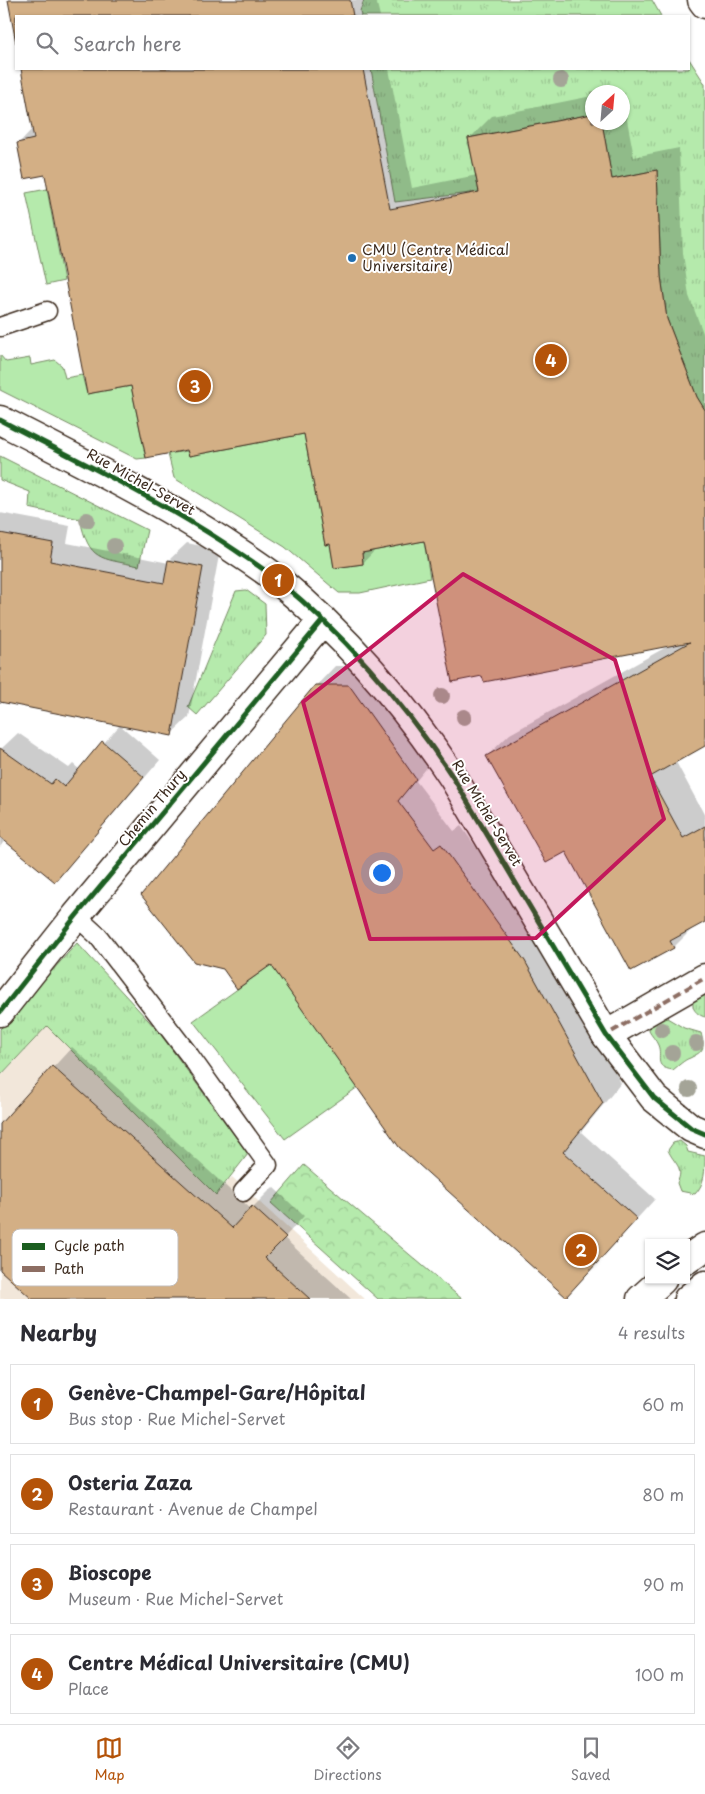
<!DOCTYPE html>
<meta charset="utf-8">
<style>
:root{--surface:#fff;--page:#f2f2f3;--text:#2b2b33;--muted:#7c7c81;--line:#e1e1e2;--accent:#b45309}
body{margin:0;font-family:"Playpen Sans",sans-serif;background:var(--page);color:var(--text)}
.controls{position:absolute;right:15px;bottom:15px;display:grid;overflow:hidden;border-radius:0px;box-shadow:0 1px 4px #0004}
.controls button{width:45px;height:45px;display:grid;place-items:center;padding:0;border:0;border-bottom:1px solid var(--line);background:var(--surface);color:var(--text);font:25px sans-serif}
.compass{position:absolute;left:585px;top:85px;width:45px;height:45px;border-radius:50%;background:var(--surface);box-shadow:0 1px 4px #0004;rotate:26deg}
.you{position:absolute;left:381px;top:872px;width:18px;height:18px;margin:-12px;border:4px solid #fff;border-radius:50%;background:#1a73e8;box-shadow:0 0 0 8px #1a73e833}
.badge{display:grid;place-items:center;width:32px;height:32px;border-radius:50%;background:var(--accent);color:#fff;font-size:16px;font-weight:700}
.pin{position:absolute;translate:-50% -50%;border:2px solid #fff;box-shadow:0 1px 5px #0006}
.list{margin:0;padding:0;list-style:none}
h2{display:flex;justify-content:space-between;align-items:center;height:65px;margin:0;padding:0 20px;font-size:21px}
h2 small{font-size:16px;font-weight:400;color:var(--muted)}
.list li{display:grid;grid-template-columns:32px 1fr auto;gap:15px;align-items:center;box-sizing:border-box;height:80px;margin:0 10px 10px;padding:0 10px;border:1px solid var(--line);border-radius:0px}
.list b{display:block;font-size:19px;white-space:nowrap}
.list p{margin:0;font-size:16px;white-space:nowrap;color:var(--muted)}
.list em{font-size:16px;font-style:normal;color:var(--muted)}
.icon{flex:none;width:28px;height:28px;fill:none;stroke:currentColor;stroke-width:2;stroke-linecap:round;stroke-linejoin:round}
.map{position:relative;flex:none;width:705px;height:1299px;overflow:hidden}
.search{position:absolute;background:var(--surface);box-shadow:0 1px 4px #0004;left:15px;right:15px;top:15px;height:55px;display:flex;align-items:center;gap:12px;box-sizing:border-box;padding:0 18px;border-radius:0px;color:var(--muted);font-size:19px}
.sheet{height:425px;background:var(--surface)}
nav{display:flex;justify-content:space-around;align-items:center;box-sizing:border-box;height:70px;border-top:1px solid var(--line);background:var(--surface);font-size:14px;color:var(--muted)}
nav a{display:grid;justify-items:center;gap:2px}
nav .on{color:var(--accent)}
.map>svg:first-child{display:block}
.built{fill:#f2e7da}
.grass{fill:url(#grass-tufts);stroke:#788a65}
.forest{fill:url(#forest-crowns);stroke:#788a65}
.garden{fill:#b5eaac;stroke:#788a65}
.shadow{fill:#0003}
.building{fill:#d3af85;stroke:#3b2a1e}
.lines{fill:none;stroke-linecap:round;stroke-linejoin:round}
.service-casing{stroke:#3b2a1e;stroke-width:21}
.pedestrian-casing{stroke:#3b2a1e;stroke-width:31}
.minor-casing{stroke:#3b2a1e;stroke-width:31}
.tertiary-casing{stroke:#3b2a1e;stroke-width:31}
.secondary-casing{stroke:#3b2a1e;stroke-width:31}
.service{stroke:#fff;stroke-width:18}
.pedestrian{stroke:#fff;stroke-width:28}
.minor{stroke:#fff;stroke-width:28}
.tertiary{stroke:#fff;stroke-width:28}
.secondary{stroke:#fff;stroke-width:28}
.quiet{stroke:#8d6e63;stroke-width:4;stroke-dasharray:8 4;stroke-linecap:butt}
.cycleway-casing{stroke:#fff;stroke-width:8}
.cycleway{stroke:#1b5e20;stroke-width:5}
.tree{fill:#a4a497}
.marked{fill:#c2185b;fill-opacity:0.2;stroke:#c2185b;stroke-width:4;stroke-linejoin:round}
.poi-dot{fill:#1f6fb2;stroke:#fff;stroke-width:2}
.labels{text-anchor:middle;stroke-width:4;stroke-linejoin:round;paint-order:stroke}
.poi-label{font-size:14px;fill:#3b2a1e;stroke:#fff;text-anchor:start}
.street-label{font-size:14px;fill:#3b2a1e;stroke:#fff}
.key{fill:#fff;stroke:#c4bfbc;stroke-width:1}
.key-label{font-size:14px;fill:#3b2a1e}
</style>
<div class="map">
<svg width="705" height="1299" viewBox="0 0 705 1299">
<defs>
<pattern id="grass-tufts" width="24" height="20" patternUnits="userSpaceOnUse" patternTransform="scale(1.25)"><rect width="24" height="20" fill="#b5eaac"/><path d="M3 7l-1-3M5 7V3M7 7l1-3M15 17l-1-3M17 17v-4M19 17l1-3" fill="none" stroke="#9dc994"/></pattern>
<pattern id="forest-crowns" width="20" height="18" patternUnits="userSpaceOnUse" patternTransform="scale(1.25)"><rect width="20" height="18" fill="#b5eaac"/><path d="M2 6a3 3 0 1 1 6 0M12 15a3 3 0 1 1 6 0" fill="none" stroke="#9dc994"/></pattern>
</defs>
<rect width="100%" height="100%" fill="#fff"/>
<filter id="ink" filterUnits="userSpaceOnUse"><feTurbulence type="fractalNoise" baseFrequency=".02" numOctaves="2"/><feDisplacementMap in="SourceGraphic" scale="10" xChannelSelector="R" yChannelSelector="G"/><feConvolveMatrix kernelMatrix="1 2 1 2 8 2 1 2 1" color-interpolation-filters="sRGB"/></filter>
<g filter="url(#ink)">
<path class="built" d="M47,1026l169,169 16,-18 133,122h-365v-222z"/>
<path class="grass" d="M364,0h288l9,16h-300l-1,-5z
M689,59l16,25v326l-8,-13 -30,-78 -6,-43 -4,-106 -45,9 -10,-56 20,-1v-30h-30v22l-124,24 11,54 -84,10 -24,-133h318z
M0,456l147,74 -8,36c-39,-8 -50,-5 -59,-47l-51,-11 1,-16 -30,-12z
M246,590l19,14 1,31 -69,80 -9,-8 48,-116z
M77,943l82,89 89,122 -32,41 -169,-169 -47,50v-47z
M705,992v25c-8,-2 -16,-10 -10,-18 2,-3 7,-5 10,-7z
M662,1015l22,13 17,5c4,16 3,18 -11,25 -6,2 -12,8 -17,12 -21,-3 -10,-13 -15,-25 -2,-5 -7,-10 -9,-14l1,-8z
M680,1141l6,5 2,6 17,4c0,14 0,28 -10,38l-15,-3 -3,-8c8,-16 -3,-19 -9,-33l5,-7z"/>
<path class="forest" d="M304,1165l158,134h-84l-107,-96z"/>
<path class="garden" d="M47,189l17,92 -18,4 -20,-92z
M0,355l6,7 24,-4 1,7 24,-5 7,6 3,12 17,-3 5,19 44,-8 15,72 -9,1 -137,-69z
M304,434l21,111 5,-1 4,24 29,-4 -1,-11 62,-12 6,37 -70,15h-21l-54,-46 -111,-69 -6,-24 19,-3 2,5z
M271,965l87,122 -73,52 -92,-118z"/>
<path class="shadow" d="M10,0h366l4,16h-364v20z
M22,69h367l23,119 65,-13 -7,-37 22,-22 100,-20v26h30v-29l12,64 45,-9 4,105 6,43 16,42v407l-29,17 29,54v105l-11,6 -20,20 -108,-97 -79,-94 23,-22 158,-88 -243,-106 -49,9 -13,14 -58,-130 -117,15 -56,-63 -86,-211 -28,-30 15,-16z
M0,513l70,13 -3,17 102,20v-3l18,-17 33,7 -31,167 -18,17 -171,-35z
M335,666h33l66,93 -18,22 38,50 7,-5 83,116 77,141 -40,49 74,67 -89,97 -250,-610z
M120,725l40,35 -89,103 -16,17 -50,-40 -5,7v-96l1,-2 17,-16 51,35 4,-4 7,6z
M72,1047l179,162 22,-22 31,29 -20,22 67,61h-318l-33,-30v-144z"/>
<path class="building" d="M8,0h342l3,16h-337v27z
M21,69h342l27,140 89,-17 -11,-54 124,-24v8h10l10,57 45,-9 4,106 6,43 30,78 8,13v336l-55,31 33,61 22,-12v96l-35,19 4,7 -43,23 -65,-119 -20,11 -60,-107 204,-114 -206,40 -2,-6 -30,6 -28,-141 -62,12 1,11 -29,4 -4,-24 -5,1 -21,-111 -115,22 -2,-6 -41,8 -15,-72 -44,8 -42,-219 -21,4 -7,-36 17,-4z
M0,533l53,10 -3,18 114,22 4,-23 35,7 -31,169 -172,-34z
M315,685h34l67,94 -18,22 36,48 7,-5 84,117 78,142 -40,49 74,67 -71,78 -167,-150 -128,-182 -34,24 -14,-20 -29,-7 -53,-67z
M102,741l42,36 -89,105 -55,-45v-89l51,36 4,-5 9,8z
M52,1066l180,162 20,-22 34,31 -21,21 45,41h-278l-32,-29v-146z"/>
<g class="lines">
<g class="service-casing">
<path id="service" d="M0,327l47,-16
M76,916l22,20 92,120 78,109 -25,27"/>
</g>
<g class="pedestrian-casing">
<path id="pedestrian" d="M606,1035l99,-57"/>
</g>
<g class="minor-casing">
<path id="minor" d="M0,420c75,39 152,76 223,122 19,13 39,25 56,39 69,57 126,124 175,198l152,256 48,63 37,30 14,6
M0,1012l76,-96 247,-296"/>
</g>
<g class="tertiary-casing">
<path id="tertiary" d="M686,1260l19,-13
M641,1299l21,-19
M688,1299l17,-14"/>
</g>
<g class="secondary-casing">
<path id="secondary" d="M702,0l3,4"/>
</g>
<use href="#service" class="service"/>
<use href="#pedestrian" class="pedestrian"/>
<use href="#minor" class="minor"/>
<use href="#tertiary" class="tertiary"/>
<use href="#secondary" class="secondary"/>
<path class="quiet" d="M609,1039l-3,-4 99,-57"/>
<g class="cycleway-casing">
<path id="cycleway" d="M0,420c75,39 152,76 223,122 19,13 39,25 56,39 69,57 126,124 175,198l152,256 48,63 37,30 14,6
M0,1012l76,-96 247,-296"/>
</g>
<use href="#cycleway" class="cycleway"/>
</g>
<g class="tree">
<circle cx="561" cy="80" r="8"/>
<circle cx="87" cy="520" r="8"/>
<circle cx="114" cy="546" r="8"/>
<circle cx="442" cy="696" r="8"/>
<circle cx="464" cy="717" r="8"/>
<circle cx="662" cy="1030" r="8"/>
<circle cx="696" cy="1043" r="8"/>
<circle cx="672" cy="1053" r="8"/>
<circle cx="689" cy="1089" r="8"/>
</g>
</g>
<path class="marked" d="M463,574l152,86 49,159 -128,119 -166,1 -67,-237z"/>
<circle class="poi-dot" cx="352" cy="258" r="5"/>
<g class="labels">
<g class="poi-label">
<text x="362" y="255">CMU (Centre Médical<tspan x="362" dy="16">Universitaire)</tspan></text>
</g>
<g class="street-label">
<text transform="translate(141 482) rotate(29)" y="5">Rue Michel-Servet</text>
<text transform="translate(152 808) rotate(-50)" y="5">Chemin Thury</text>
<text transform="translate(487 813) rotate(59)" y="5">Rue Michel-Servet</text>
</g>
</g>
<rect x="12" y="1229" width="166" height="57" rx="8" class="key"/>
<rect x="22" y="1243" width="23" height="7" fill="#1b5e20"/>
<rect x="22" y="1266" width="23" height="6" fill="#8d6e63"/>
<g class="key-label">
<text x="54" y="1251">Cycle path</text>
<text x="54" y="1274">Path</text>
</g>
</svg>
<div class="controls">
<button><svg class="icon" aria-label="layers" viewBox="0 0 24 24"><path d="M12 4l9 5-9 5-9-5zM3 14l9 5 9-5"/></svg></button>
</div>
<svg class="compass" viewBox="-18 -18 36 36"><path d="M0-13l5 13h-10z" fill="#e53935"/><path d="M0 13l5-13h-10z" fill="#7c7c81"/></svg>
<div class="you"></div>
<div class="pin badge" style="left:278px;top:580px">1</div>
<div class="pin badge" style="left:581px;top:1250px">2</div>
<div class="pin badge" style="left:195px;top:386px">3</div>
<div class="pin badge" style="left:551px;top:360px">4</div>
<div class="search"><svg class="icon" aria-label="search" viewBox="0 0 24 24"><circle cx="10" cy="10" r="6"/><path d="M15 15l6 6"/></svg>Search here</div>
</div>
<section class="sheet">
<h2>Nearby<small>4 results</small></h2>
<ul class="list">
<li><span class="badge">1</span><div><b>Genève-Champel-Gare/Hôpital</b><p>Bus stop · Rue Michel-Servet</p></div><em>60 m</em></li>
<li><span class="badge">2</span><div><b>Osteria Zaza</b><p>Restaurant · Avenue de Champel</p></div><em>80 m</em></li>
<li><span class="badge">3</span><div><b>Bioscope</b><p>Museum · Rue Michel-Servet</p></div><em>90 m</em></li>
<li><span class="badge">4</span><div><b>Centre Médical Universitaire (CMU)</b><p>Place</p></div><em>100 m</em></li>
</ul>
</section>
<nav>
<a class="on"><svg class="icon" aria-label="map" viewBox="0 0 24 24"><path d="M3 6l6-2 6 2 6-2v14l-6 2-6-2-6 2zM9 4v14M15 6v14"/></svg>Map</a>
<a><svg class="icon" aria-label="directions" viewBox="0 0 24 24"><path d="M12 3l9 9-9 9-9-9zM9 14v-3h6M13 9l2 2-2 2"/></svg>Directions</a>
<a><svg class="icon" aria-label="saved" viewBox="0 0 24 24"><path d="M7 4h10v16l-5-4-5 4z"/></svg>Saved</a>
</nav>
